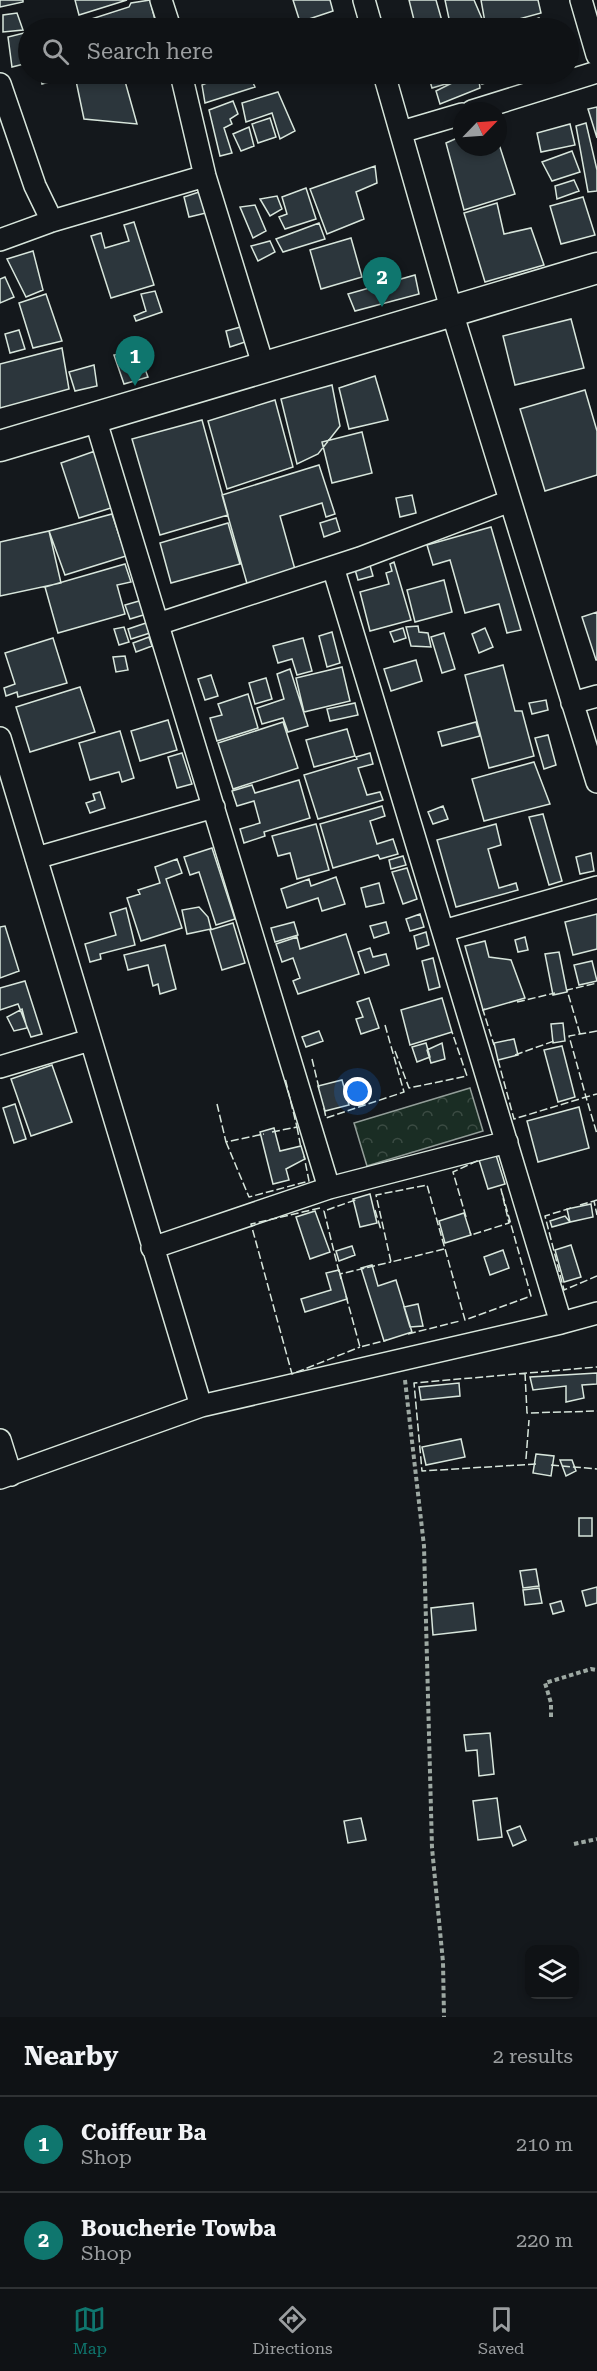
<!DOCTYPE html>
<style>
:root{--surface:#0f1215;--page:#1d2022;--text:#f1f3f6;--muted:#9b9ea0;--line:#2f3234;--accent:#0f766e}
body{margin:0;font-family:"Roboto Serif",serif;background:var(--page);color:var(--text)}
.controls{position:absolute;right:18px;bottom:18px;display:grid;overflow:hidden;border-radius:12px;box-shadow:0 3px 9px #0003}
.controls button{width:54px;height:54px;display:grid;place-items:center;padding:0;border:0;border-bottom:2px solid var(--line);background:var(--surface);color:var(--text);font:30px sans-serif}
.compass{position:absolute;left:453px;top:102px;width:54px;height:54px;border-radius:50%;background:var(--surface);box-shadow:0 3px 9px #0003;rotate:65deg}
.you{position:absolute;left:358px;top:1092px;width:21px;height:21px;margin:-15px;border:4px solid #fff;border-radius:50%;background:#1a73e8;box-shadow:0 0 0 9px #1a73e833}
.badge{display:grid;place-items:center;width:39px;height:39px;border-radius:50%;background:var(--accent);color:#fff;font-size:20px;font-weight:700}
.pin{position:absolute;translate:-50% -50px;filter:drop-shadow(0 2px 3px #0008)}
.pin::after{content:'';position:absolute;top:32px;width:21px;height:18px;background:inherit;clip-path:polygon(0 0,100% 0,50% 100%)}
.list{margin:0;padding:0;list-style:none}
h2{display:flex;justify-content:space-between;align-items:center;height:78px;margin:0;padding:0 24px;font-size:26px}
h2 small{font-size:20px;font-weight:400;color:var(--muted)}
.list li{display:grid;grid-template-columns:39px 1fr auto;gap:18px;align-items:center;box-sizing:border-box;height:96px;padding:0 24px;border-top:2px solid var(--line)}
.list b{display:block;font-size:22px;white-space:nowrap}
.list p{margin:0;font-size:20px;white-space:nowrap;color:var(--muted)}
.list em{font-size:20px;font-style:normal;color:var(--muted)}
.icon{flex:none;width:33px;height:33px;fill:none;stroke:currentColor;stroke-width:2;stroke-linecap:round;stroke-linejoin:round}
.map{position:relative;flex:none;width:597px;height:2017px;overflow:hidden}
.search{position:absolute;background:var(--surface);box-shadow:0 3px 9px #0003;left:18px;right:18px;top:18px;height:66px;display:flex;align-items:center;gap:15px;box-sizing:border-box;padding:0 21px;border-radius:33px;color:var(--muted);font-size:22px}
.sheet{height:270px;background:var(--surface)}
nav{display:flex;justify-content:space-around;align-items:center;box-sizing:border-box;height:84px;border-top:2px solid var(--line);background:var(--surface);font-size:16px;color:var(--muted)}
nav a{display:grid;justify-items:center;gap:3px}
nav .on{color:var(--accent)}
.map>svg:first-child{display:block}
.park{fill:url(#park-crowns);stroke:#939e99;stroke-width:1.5}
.building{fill:#2c363c;stroke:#d8e6dc;stroke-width:1.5}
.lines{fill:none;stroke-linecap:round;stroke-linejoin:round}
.street-casing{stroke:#d8e6dc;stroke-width:24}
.secondary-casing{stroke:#d8e6dc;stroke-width:33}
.path{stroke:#9da8a2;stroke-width:4;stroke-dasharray:4.5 3;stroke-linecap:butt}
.street{stroke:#14181c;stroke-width:21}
.secondary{stroke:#14181c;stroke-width:30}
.fence{stroke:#d8e6dc;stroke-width:1.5;stroke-dasharray:8 3;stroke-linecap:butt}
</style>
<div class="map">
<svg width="597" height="2017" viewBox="0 0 597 2017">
<defs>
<pattern id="park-crowns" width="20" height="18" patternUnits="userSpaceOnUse" patternTransform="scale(1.5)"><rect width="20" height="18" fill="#1a2d24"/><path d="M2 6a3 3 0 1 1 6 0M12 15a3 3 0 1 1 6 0" fill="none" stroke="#3b4b43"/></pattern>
</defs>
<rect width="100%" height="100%" fill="#14181c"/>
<path class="park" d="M470,1088l13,43 -116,35 -13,-43z"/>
<path class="building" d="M0,0h23v2l-23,5z
M75,0h52l-48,15z
M150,0l7,28h-73l-2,-6 47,-15 2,-4z
M293,0h37l3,11 -33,11z
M409,0h27l8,28h-28z
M445,0h29l12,28h-35z
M481,0h57l3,13 -55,15z
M17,13l6,17 -20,2v-17z
M539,18l3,10h-35z
M75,21l3,7h-34z
M28,32v31l-16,4 -4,-30z
M40,74h37l-35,10z
M87,74h36l14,50 -53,-5 -9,-43z
M228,74h21l6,13 -50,16 -3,-18z
M428,74h26l2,7 -24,7z
M461,74h17l2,14 -40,16 -4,-13 26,-13z
M481,74h14l1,6 -14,4z
M278,92l17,39 -15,8 -8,-26 -26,9 -4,-19z
M233,101l5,13 -8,5 2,5 -8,4 8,25 -12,3 -11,-46z
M597,107v31l-9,-29z
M270,118l6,19 -18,6 -6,-19z
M586,123l11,47v21l-9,1 -12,-66z
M570,124l5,21 -34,7 -4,-19z
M249,127l5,19 -13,5 -8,-17z
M462,136v11h36v-6l17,53 -51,16 -18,-67z
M572,151l8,21 -28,9 -10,-19z
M375,166l2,17 -21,9 8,27 -37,15 -17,-45z
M574,180l5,11 -22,8 -2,-13z
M306,188l10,31 -31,10 -6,-12 8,-3 -5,-17z
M202,191l4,22 -17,4 -5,-20z
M277,196l5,13 -12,7 -10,-17z
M583,197l12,38 -34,9 -11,-38z
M497,203l7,31 27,-6 13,37 -59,17 -21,-69z
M255,205l11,26 -13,7 -13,-31z
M134,222l20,63 -43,13 -20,-62 10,-3 4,15 24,-7 -5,-16z
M319,223l6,16 -42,13 -7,-13z
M351,238l11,39 -41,12 -11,-39z
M270,241l5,11 -17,9 -7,-15z
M33,251l10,39 -17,7 -19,-38z
M415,275l4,19 -64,17 -7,-17z
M5,277l9,20 -14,6v-24z
M155,291l7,21 -26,9 -2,-5 12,-5 -5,-17z
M46,294l16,47 -29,7 -14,-45z
M571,319l13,49 -69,17 -12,-49z
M244,326l4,15 -18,6 -4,-16z
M19,330l6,19 -15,4 -5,-19z
M62,348l7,41 -69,19v-44z
M138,351l10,26 -24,7 -10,-29z
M94,365l3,21 -22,5 -6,-19z
M375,376l13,44 -39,9 -10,-41z
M332,385l8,41 -22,28 -21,10 -16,-65z
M585,390l12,41v44l-52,16 -25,-82z
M275,400l18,67 -66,22 -19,-68z
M202,420l26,95 -68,20 -28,-96z
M362,432l10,41 -40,10 -10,-41z
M95,451l16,57 -32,10 -18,-55z
M319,465l16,49 -9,3 -4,-14 -42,13 16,57 -48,14 -26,-92z
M412,495l4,18 -16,4 -4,-19z
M112,514l14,42 -61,19 -16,-44z
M336,518l4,13 -16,6 -4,-14z
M228,523l12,41 -69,19 -11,-40z
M491,527l30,103 -14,3 -8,-29 -34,9 -15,-53 -17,5 -6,-20z
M49,531l12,52 -61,13v-54z
M369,562l4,14 -15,4 -4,-14z
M394,562l17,58 -41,11 -10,-39 29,-8 -3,-11 6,-2 -2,-7z
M125,564l6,18 -14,3 8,29 -67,19 -13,-46z
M444,580l8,32 -37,10 -8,-32z
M146,599l4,14 -20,6 -5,-14z
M597,612v48h-1l-14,-43z
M146,623l4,10 -19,6 -3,-10z
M418,626l1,6 9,1 3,14 -20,-1 -5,-19z
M124,627l5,15 -10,3 -5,-16z
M403,628l3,10 -12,4 -4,-10z
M485,628l8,19 -14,6 -7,-19z
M332,632l8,31 -13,4 -8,-31z
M444,633l11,36 -13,4 -11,-36z
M149,637l3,9 -16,6 -3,-9z
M53,638l14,45 -49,14 -1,-5 -11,4 -2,-8 11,-4 -10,-31z
M303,638l9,33 -15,4 -5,-16 -14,4 -5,-17z
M125,656l3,14 -12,2 -3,-15z
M416,660l6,21 -31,10 -7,-22z
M503,665l12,46h7l12,45 -45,12 -24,-93z
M342,667l8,34 -46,11 -8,-34z
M290,669l18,57 -20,6 -5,-14 -21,6 -5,-16 27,-9 -7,-25z
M211,675l7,21 -13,4 -7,-21z
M266,678l6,21 -17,5 -6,-21z
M80,687l15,45 -65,20 -14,-45z
M248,694l10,34 -41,13 -7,-23 12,-3 -4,-11z
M546,700l2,10 -16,4 -3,-11z
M355,703l3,12 -28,6 -3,-12z
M168,720l9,30 -37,11 -9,-30z
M283,722l15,46 -65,21 -15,-46z
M476,722l4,14 -38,10 -4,-14z
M347,729l8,27 -41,11 -8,-27z
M120,731l14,47 -12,4 -3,-10 -29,8 -11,-37z
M548,735l8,30 -12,4 -9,-31z
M182,753l10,31 -15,4 -9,-31z
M370,753l3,11 -15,4 9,27 13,-3 3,8 -65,19 -14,-44 53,-16 -1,-2z
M534,762l16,42 -66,17 -12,-42z
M299,780l11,38 -46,14 1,4 -21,7 -4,-14 20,-6 -6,-22 -17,5 -5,-15 20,-6 3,8z
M100,792l5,16 -15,5 -4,-10 9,-3 -2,-6z
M382,806l3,10 -15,5 7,23 16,-5 5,15 -18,5 -2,-4 -45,13 -13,-44z
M443,806l5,13 -15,5 -5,-12z
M543,814l19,67 -13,4 -20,-68z
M316,824l13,46 -32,9 -7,-26 -12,3 -6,-20z
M496,824l5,21 -13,4 11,39 17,-5 2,7 -62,17 -19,-67z
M212,848l23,71 -19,6 -17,-53 -9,3 -6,-18z
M591,853l3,18 -14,3 -4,-17z
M403,856l3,9 -15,4 -2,-9z
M177,859l5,14 -16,6 16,49 -41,13 -14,-43 13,-4 -2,-4 22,-7 -5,-16z
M407,868l10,31 -14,5 -11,-32z
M336,877l9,27 -23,7 -4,-13 -31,10 -6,-19 28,-10 2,7z
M379,883l5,20 -18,4 -5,-19z
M199,907l9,10 3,12 -24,5 -5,-24z
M126,908l9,37 -35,9 1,5 -11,3 -5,-18 31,-9 -6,-22z
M420,914l4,13 -14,4 -4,-12z
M597,914v35l-24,6 -8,-33z
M294,922l4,13 -23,7 -4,-14z
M386,922l3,11 -15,5 -4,-12z
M233,923l12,40 -23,7 -12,-40z
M5,926l14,45 -19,7v-51z
M426,932l3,13 -12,4 -3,-13z
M346,934l13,40 -61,20 -5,-13 7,-3 -7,-20 -11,4 -6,-18 21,-7 3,12z
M525,937l3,13 -10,2 -3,-12z
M485,941l4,16 22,3 14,38 -42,12 -18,-64z
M165,945l11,44 -16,5 -2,-10 -5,2 -5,-21 -20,5 -4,-15z
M370,948l3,9 13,-3 3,11 -24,8 -7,-21z
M559,952l8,40 -14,3 -8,-41z
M433,958l7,29 -11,3 -7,-29z
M592,961l5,20 -18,4 -5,-20z
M25,981l17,53 -11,3 -13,-33 -18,6v-22z
M369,998l10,30 -18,6 -5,-15 7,-2 -6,-15z
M442,998l10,34 -42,13 -9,-35z
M22,1009l5,19 -13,3 -7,-14z
M563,1023l2,18 -12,2 -2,-19z
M319,1031l4,10 -17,6 -4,-10z
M514,1039l4,16 -20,5 -4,-17z
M426,1043l4,14 -13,5 -5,-15z
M442,1043l3,16 -14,4 -4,-13z
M562,1046l13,51 -17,5 -14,-52z
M52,1065l20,57 -41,14 -20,-57z
M342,1080l7,25 -24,6 -7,-25z
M15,1104l11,35 -12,4 -11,-35z
M579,1107l10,41 -51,14 -11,-41z
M274,1128l6,23 21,-5 4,13 -19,10 3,11 -16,4 -13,-52z
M496,1155l9,29 -17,5 -9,-29z
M370,1194l7,29 -17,4 -7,-28z
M591,1204l2,13 -23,5 -3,-13z
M315,1211l15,41 -20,7 -14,-42z
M464,1213l7,22 -26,8 -6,-22z
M565,1216l5,6 -18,5 -2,-6z
M571,1245l10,32 -17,5 -9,-32z
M352,1246l3,9 -16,6 -3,-10z
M503,1250l6,18 -19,7 -6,-18z
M372,1265l6,21 18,-6 16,52 -28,9 -23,-73z
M339,1270l8,29 -42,13 -4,-13 30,-9 -5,-17z
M418,1304l5,22 -13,1 -6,-20z
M597,1373v11l-15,1 2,13 -18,4v-16l-33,4 -3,-13z
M459,1383l1,13 -39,4 -2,-13z
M461,1439l4,18 -39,8 -4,-18z
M536,1454l18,2 -3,20 -18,-3z
M560,1460h12l4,11 -10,5z
M579,1518h13v18h-13z
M536,1569l3,17 -16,2 -3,-17z
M597,1587v16l-11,3 -4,-15z
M539,1588l3,15 -17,2 -2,-15z
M561,1601l3,10 -11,3 -3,-10z
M473,1603l3,27 -43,5 -2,-27z
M490,1733l4,41 -15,2 -2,-26 -11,1 -2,-16z
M497,1798l5,39 -24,3 -5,-39z
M361,1818l5,22 -18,3 -4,-22z
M520,1826l6,14 -13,6 -6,-15z"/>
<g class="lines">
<g class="street-casing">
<path id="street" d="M161,0l9,28
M364,0l8,28
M581,0l16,55
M181,74l24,102 59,192
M384,74l68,238 145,470
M0,84l35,102 17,35
M472,111l125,-39
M401,132l61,-18
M0,240l52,-19 153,-45
M95,418l234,770
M333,567l228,756
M158,624l202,-66 150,-57
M572,703l25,-7
M0,738l201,668
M36,858l178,-51
M443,931l154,-44
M0,1067l90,-27
M152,1248l177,-60 178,-46
M0,1440l11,35
M0,1478l201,-72 360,-83 36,-10"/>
</g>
<g class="secondary-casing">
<path id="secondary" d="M0,446l597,-178"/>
</g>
<path class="path" d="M405,1380l19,166 8,302 11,114 1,55
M551,1717v-14l-6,-20 46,-14 6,1
M574,1844l23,-5"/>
<use href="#street" class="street"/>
<use href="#secondary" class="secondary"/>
<path class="fence" d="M517,1002l38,-9
M485,1009l-2,1 11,35
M597,1031l-28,5 17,61 11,-3
M580,1034l-13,-44 30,-7
M395,1051l14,37 58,-12 -15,-44
M515,1055l39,-14
M312,1059l7,29
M498,1060l16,59 72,-22 11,37
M217,1104l9,38 38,-8
M324,1108l2,10 78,-26 -19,-67
M297,1127l4,21
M272,1132l25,-5 -12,-49
M226,1142l23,55 60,-16 -5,-25
M597,1200l-3,1 3,14
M580,1205l14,-4
M320,1208l-69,16 41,150 68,-27
M571,1208l-26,8 19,74 33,-14
M375,1210l6,20
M466,1217l-13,-45 26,-12
M444,1249l-53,13 -15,-67 51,-10 38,135 66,-24 -30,-107 8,34 -38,12 -1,-3
M339,1272l-15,-61 34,-12
M341,1279l-1,-5 51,-12
M346,1296l14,51 27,-7
M408,1334l52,-13
M525,1373l2,40 70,-2
M526,1459l3,-39
M536,1464l-114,7 -8,-88 183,-16
M551,1465l46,4"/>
</g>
</svg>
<div class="controls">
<button><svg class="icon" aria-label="layers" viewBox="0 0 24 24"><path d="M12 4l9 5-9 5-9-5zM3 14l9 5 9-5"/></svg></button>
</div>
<svg class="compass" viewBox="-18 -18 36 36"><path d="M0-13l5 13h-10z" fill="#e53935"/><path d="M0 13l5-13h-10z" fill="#9b9ea0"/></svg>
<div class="you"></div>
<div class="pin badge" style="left:135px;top:386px">1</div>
<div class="pin badge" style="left:382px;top:307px">2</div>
<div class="search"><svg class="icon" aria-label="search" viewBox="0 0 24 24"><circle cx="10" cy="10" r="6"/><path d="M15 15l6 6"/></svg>Search here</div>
</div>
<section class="sheet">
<h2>Nearby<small>2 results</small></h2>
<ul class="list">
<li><span class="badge">1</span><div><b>Coiffeur Ba</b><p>Shop</p></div><em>210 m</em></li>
<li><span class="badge">2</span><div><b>Boucherie Towba</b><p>Shop</p></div><em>220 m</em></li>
</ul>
</section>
<nav>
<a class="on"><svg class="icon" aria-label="map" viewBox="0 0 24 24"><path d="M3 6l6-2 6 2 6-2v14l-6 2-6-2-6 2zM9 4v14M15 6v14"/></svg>Map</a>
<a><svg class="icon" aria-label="directions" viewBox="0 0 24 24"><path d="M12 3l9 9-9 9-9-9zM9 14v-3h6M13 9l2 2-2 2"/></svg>Directions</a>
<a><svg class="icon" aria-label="saved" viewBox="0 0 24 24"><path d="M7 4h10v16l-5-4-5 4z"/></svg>Saved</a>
</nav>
